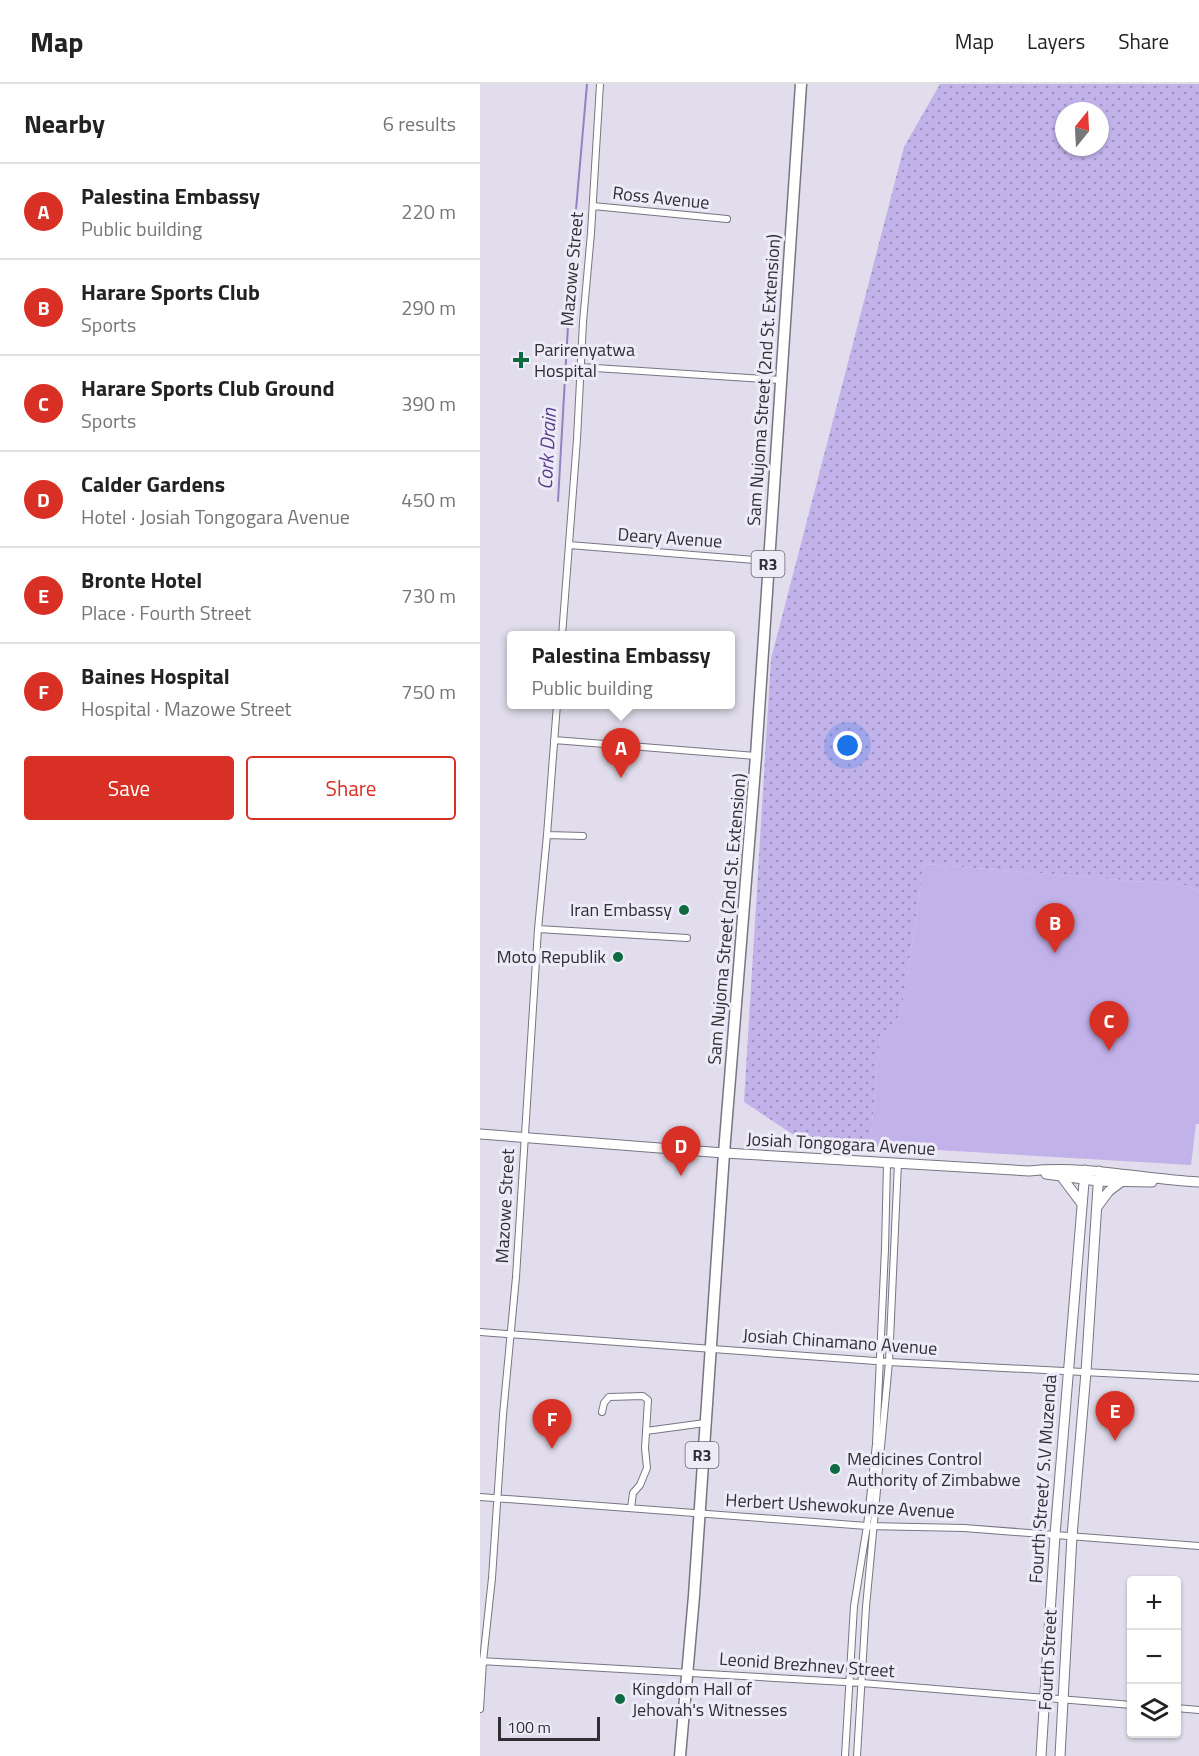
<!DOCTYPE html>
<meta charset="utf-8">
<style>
:root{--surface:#fff;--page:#f2f2f2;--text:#222;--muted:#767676;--line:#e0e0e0;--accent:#d93025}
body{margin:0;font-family:"Titillium Web",sans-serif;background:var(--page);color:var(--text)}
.controls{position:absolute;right:18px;bottom:18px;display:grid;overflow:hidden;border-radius:6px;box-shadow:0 2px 4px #0004}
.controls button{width:54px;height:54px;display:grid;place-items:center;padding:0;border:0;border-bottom:2px solid var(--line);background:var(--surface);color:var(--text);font:30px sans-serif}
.compass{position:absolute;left:575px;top:18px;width:54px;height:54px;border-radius:50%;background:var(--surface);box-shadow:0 2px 4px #0004;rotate:18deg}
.scale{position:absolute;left:18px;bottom:15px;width:102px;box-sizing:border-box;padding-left:6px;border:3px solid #312f35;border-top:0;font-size:16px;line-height:21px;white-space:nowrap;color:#312f35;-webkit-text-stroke:4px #eeebf9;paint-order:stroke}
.you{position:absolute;left:368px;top:662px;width:21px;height:21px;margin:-15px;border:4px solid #fff;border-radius:50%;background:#1a73e8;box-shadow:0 0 0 9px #1a73e833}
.badge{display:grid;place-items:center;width:39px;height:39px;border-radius:50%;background:var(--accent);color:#fff;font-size:20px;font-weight:700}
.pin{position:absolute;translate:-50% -50px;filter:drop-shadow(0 2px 3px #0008)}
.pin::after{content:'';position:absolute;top:32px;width:21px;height:18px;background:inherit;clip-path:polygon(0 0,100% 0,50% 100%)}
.popup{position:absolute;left:27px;top:547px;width:228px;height:78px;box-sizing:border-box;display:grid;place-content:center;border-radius:6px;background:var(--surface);filter:drop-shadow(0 2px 4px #0005);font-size:20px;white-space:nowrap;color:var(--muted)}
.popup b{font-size:22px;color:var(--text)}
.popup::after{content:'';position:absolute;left:50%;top:100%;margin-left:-12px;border:12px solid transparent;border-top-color:var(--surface)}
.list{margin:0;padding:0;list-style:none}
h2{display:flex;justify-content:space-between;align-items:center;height:78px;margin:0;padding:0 24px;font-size:26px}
h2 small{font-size:20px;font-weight:400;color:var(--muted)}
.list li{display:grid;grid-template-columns:39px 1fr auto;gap:18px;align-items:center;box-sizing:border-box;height:96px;padding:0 24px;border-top:2px solid var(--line)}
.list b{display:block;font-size:22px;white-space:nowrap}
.list p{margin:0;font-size:20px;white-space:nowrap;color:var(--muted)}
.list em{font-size:20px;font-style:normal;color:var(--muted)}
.actions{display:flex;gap:12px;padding:18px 24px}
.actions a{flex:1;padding:14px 0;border:2px solid var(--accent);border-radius:6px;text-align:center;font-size:21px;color:var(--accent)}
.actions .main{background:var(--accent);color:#fff}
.icon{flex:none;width:33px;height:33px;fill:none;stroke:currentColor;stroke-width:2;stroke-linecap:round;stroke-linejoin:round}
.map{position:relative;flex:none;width:719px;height:1672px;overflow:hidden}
header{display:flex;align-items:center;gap:36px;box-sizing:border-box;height:84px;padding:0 30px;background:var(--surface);border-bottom:2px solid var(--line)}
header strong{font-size:28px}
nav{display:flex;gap:33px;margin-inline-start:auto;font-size:21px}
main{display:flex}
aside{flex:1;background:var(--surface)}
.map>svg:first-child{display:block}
.grass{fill:url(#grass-dots);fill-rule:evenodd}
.pitch{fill:#c1b2ea}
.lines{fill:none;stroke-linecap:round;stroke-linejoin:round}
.stream{stroke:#9481c2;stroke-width:2}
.minor-casing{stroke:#787582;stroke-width:8}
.secondary-casing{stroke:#787582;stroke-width:11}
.trunk-casing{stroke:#787582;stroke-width:13}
.minor{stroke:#fff;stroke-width:6}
.secondary{stroke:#fff;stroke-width:9}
.trunk{stroke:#fff;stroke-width:10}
.poi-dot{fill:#0e6b3f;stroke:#eeebf9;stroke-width:2}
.labels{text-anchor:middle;stroke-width:6;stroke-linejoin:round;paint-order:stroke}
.shield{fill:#eeebf9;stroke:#6a6770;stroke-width:1.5}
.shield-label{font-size:16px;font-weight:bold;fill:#312f35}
.street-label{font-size:18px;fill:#312f35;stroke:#eeebf9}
.poi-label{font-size:18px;fill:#312f35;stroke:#eeebf9;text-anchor:start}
.water-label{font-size:20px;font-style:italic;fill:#593d8c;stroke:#eeebf9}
</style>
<header>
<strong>Map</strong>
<nav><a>Map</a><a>Layers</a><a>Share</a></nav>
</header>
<main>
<aside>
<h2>Nearby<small>6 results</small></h2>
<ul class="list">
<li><span class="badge">A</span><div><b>Palestina Embassy</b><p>Public building</p></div><em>220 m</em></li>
<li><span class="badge">B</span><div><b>Harare Sports Club</b><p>Sports</p></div><em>290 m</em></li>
<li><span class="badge">C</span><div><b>Harare Sports Club Ground</b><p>Sports</p></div><em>390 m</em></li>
<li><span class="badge">D</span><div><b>Calder Gardens</b><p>Hotel · Josiah Tongogara Avenue</p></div><em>450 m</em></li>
<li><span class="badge">E</span><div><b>Bronte Hotel</b><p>Place · Fourth Street</p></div><em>730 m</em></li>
<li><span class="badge">F</span><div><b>Baines Hospital</b><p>Hospital · Mazowe Street</p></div><em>750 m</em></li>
</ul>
<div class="actions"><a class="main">Save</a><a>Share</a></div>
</aside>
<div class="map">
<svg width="719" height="1672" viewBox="0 0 719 1672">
<defs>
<pattern id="grass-dots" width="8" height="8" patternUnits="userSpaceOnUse" patternTransform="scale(1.5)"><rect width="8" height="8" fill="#c1b2ea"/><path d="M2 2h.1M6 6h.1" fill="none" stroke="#9d91be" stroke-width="1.8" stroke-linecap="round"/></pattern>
</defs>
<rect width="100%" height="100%" fill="#e1ddec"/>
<path class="grass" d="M460,0h259v807l-15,-6 -260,-21 -23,151 -21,21 -10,110 -67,-5 -59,-39 27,-443 133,-512zM584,27h36v36h-36z"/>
<path class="pitch" d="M444,780l260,21 15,6v233h-3l-5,41 -321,-19 10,-110 21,-21z"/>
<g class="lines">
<path class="stream" d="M93,160l14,-160
M78,417l14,-246"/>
<g class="minor-casing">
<path id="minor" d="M113,122l134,13
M100,283l201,13
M89,461l199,16
M82,552l15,-197 6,-117 8,-89 9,-149
M74,656l202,16
M67,751l36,1
M58,845l149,9
M0,1248l409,30 310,16
M122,1328l2,-9 5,-6 34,-1 5,4 -3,48 2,20 -7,17 -7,8 -2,15
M166,1347l59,-8
M0,1413l387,29 97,2 235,18
M1,1577l381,22 270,22
M696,1624l23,2
M0,1625l3,-48 9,-83 11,-163 13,-138 22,-348 9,-94 10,-131
M365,1672l9,-150 13,-80 9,-82 9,-195 2,-86
M377,1672l9,-149 23,-245 9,-199"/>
</g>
<g class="secondary-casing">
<path id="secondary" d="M0,1050l244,19 305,18c58,-6 113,8 170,11
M566,1090l52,7 54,1
M581,1092l21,28
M617,1123l12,-16 12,-9
M561,1672l14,-221 30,-365
M580,1672l12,-220 14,-164 13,-201"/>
</g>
<g class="trunk-casing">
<path id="trunk" d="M200,1672l14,-160 30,-443 32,-397 45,-672"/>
</g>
<use href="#minor" class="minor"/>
<use href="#secondary" class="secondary"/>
<use href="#trunk" class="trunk"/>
</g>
<g class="poi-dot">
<path d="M38 267h6v6h6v6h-6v6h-6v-6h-6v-6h6z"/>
<circle cx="204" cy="826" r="6"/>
<circle cx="138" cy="873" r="6"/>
<circle cx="355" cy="1385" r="6"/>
<circle cx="140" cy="1615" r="6"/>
</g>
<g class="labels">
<g class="shield">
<rect x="271.5" y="467" width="33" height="26" rx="4.5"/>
<rect x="205.5" y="1358" width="33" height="26" rx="4.5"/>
</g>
<g class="shield-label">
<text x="288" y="486">R3</text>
<text x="222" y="1377">R3</text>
</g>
<g class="street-label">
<text transform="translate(181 114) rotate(6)" y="6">Ross Avenue</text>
<text transform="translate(92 185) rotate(-85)" y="6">Mazowe Street</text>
<text transform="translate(284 296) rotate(-86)" y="6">Sam Nujoma Street (2nd St. Extension)</text>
<text transform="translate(190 454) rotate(4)" y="6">Deary Avenue</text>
<text transform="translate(247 835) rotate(-85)" y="6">Sam Nujoma Street (2nd St. Extension)</text>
<text transform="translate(361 1060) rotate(3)" y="6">Josiah Tongogara Avenue</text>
<text transform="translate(25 1122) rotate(-87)" y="6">Mazowe Street</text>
<text transform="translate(360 1258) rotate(4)" y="6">Josiah Chinamano Avenue</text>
<text transform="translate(563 1395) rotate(-86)" y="6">Fourth Street/ S.V Muzenda</text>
<text transform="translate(360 1422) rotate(3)" y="6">Herbert Ushewokunze Avenue</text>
<text transform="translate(568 1576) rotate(-87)" y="6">Fourth Street</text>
<text transform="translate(327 1581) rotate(4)" y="6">Leonid Brezhnev Street</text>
</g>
<g class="poi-label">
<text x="54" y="272">Parirenyatwa<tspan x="54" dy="21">Hospital</tspan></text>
<text x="192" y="832" text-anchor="end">Iran Embassy</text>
<text x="126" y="879" text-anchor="end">Moto Republik</text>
<text x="367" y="1381">Medicines Control<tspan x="367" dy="21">Authority of Zimbabwe</tspan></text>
<text x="152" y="1611">Kingdom Hall of<tspan x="152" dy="21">Jehovah's Witnesses</tspan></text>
</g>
<g class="water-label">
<text transform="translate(67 365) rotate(-87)" y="7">Cork Drain</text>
</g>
</g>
</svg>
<div class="controls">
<button>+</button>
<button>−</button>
<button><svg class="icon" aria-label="layers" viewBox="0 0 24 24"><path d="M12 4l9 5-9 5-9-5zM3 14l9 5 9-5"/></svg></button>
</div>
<svg class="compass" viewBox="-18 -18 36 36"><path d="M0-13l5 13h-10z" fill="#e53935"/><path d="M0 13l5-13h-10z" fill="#767676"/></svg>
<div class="scale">100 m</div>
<div class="you"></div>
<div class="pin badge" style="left:141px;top:694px">A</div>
<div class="popup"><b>Palestina Embassy</b>Public building</div>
<div class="pin badge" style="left:575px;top:869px">B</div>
<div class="pin badge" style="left:629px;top:967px">C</div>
<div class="pin badge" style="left:201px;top:1092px">D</div>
<div class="pin badge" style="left:635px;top:1357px">E</div>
<div class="pin badge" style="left:72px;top:1365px">F</div>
</div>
</main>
